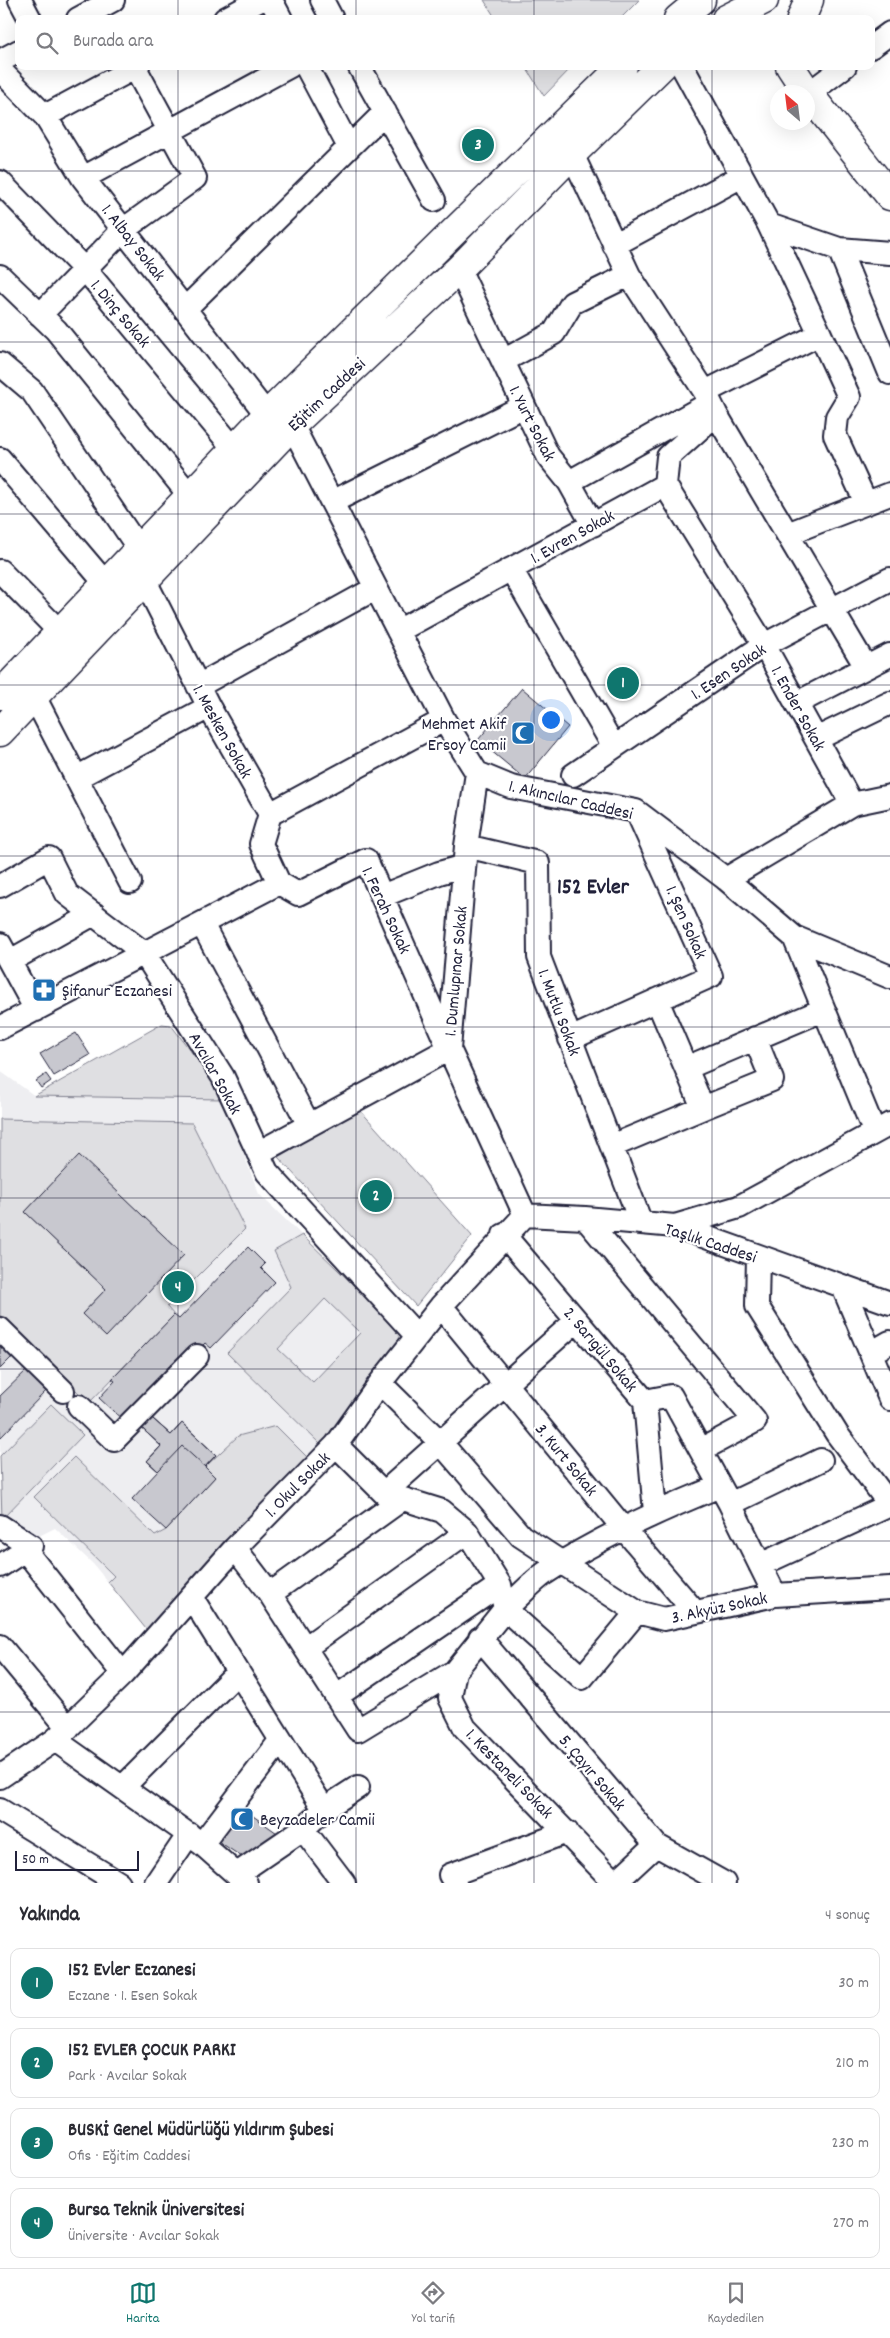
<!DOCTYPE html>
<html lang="tr">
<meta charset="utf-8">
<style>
:root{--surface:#fff;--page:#f2f2f3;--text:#2b2b33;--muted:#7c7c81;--line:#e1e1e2;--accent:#0f766e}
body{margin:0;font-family:Dekko,sans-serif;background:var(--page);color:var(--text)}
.compass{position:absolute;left:770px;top:85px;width:45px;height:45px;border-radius:50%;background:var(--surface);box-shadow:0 5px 20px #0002;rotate:332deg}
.scale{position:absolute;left:15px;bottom:12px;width:124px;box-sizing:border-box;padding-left:5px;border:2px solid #22223b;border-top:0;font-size:14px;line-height:18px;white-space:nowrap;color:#22223b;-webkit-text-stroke:4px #fff;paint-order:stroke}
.you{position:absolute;left:550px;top:719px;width:18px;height:18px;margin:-12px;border:4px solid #fff;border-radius:50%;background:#1a73e8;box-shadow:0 0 0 8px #1a73e833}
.badge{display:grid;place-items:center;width:32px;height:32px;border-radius:50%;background:var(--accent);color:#fff;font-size:16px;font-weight:700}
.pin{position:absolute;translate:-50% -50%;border:2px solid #fff;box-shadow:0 1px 5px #0006}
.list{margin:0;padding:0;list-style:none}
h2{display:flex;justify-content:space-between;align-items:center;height:65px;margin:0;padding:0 20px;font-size:21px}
h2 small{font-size:16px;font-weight:400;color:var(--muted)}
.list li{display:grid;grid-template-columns:32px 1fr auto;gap:15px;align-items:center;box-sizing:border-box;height:70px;margin:0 10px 10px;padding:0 10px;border:1px solid var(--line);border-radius:10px}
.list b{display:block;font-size:19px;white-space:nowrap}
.list p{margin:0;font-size:16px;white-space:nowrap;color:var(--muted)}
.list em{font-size:16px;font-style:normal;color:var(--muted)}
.icon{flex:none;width:28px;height:28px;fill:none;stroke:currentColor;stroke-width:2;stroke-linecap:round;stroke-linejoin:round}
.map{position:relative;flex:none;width:890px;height:1883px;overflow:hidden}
.search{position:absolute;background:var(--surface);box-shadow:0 5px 20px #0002;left:15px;right:15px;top:15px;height:55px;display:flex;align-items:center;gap:12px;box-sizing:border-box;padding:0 18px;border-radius:10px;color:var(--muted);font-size:19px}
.sheet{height:385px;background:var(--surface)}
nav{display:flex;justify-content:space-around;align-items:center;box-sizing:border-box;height:70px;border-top:1px solid var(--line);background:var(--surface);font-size:14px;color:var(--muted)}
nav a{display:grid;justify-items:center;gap:2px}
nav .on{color:var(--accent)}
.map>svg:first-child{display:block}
.built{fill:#eeeef1}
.green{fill:#dfdfe2;stroke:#80808e;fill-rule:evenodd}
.building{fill:#c8c8cf;stroke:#22223b}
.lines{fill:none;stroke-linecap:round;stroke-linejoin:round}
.minor-casing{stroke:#22223b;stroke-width:26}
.major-casing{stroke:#22223b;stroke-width:31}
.minor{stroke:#fff;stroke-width:22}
.major{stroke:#fff;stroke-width:28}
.grid{fill:none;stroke:#22223b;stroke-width:1;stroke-opacity:0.55}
.labels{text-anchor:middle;stroke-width:4.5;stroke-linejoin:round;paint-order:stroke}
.street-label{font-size:18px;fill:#22223b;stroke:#fff}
.poi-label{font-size:18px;fill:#22223b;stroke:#fff;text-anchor:start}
.district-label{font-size:22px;font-weight:bold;fill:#22223b;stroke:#fff}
</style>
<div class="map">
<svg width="890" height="1883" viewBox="0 0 890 1883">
<rect width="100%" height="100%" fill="#fff"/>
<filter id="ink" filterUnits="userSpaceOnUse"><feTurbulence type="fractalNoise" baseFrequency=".02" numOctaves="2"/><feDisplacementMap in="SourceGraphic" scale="10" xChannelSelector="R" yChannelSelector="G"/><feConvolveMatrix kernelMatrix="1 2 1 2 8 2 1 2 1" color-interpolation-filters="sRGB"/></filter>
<g filter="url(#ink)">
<path class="built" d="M162,1024l9,1 46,61 42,108 149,144 -99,121 -159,175 -57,-70 -38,-36 -22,11 -33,-21v-447l35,25z"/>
<path class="green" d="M484,0h155l-19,19h-124z
M525,66h48l-29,30z
M162,1024l9,1 46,61 5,13 -188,-3z
M359,1109l113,127 -56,70 -138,-149z
M0,1119l192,4 53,106 -78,78 7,8 -85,88 -89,-88zM79,1156l105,99 -102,59 24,-25 -81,-77z
M302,1235l106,103 -87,107 -94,-92 64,-66 -17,-36zM325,1299l35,34 -47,49 -35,-33z
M51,1404l32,31 -81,84 -2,-63z
M276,1426l33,33 -159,175 -42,-52 6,-6 -80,-79 40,-40 81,79 11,-6 49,-53 -10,-10 33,-31z"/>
<path class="building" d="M522,688l46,39 -43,52 -47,-39z
M76,1033l14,22 -36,21 -14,-22z
M46,1074l5,7 -10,7 -5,-7z
M79,1155l105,100 -78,82 -24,-23 24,-25 -81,-77z
M248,1247l17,17 -4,4 14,14 -64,66 -6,-5 -78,81 -28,-26 16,-17 -3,-2 62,-64 5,4z
M0,1342l14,13 -14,14z
M29,1368l20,20 -49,50v-42z
M144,1411l27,24 11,-12 34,32 -11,12 10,10 -49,53 -34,-31 26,-28 -11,-10 14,-15 -27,-25z
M144,1411l27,24 11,-12 34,32 -11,12 -23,-21 -24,25 -11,-10 14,-15 -27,-25z
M236,1804l44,31 -35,24 -33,-22z"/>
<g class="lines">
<g class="minor-casing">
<path id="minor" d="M20,0l10,19
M271,0l10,19
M322,0l10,19
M78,19l35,-19
M225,19l35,-19
M871,47l19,-14
M0,61l19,-10
M306,66l43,81
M359,66l75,134
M682,66l87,159 51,109 -115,58
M0,70l45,46 38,62 184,237
M808,94l37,-28
M45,116l93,-50
M572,154l57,121 76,117 11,22 150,253
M83,178l207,-112
M0,182l89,92 146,176
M769,225l70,24 51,4
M614,245l128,-69
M839,249l51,124
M459,269l89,187 21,26 141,-79
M0,276l56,54 134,166
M186,308l199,-196
M40,315l83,-85 72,-52 -61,-112
M820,334l29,63 -12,20 -2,18 31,68
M503,361l51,-28 18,-30 57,-28
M0,364l32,27 107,158
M292,425l152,295 33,53 34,14 125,24 90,68 68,58 96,40
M0,459l106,125
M569,482l24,43
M665,485l99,160 88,159
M332,502l192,-96
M787,534l103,-40
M511,569l103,178
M0,571l61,62
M145,581l64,126 61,107 -9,30 18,39
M398,631l267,-146 3,-28 48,-43
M198,686l178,-98
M34,696l96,186
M797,703l93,-48
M816,739l74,-36
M477,773l-11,73 -17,203 76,166
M573,775l191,-130 126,-66
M76,778l133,-71
M270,814l174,-94
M466,846l72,17 1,94 102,266
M726,879l126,-75 38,-8
M0,886l49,-28 18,36 77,59 79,124 44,95 150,164
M382,896l57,-23 25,-7
M202,924l107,201
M794,937l80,194
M0,944l36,66
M10,961l84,-47
M0,1028l279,-145 19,11 68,-34 83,189 -191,104
M570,1039l141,-63 -73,-162
M686,1068l137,-58
M703,1108l69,-28 -17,-42
M612,1146l91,-38 -46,-108
M525,1215l60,3 90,8 215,77
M585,1218l170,203 -54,29
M675,1226l64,-19 151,-83
M504,1235l141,166 10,111
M758,1256l-1,50 80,128 53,71
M843,1287l47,112
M441,1306l183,223 71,83
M0,1329l63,62
M871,1353l19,-11
M380,1383l61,60 80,93 116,76 27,7 111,-24 115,-7
M645,1401l26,-5 59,108 45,91
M79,1406l35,34 83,-84
M336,1445l48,48 58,18 25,21 33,53 5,24 -50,62 -5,27 15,30 150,155
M384,1493l192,-172
M730,1504l91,-44
M0,1526l31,20 -31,20
M235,1548l35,46 88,136 97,-59
M25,1550l98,124
M760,1565l130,-60
M270,1594l131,-94
M192,1598l132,211
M637,1612l-55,66 -77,-69c13,-11 26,-26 40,-36 55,-36 115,-63 175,-87
M480,1638l176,207 68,38
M0,1646l68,82
M305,1648l162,-116
M337,1696l163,-111
M55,1740l147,104 44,39
M0,1777l55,-37 68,-66 112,-126 101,-103 44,-62 61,-77 84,-91
M123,1787l114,-114
M0,1810l119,73
M303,1829l41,54
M202,1844l78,-103
M237,1874l66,-45 21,-20 34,-22
M156,1883l33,-49
M455,1883l-5,-8 117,-43
M615,1883l41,-38"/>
</g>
<g class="major-casing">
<path id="major" d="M678,19l23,-19
M726,19l38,-19
M801,19l8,-19
M790,66l17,26
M808,93l82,103
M0,695l267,-280 356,-349
M0,732l292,-307 167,-156 113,-115 90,-88"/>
</g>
<use href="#minor" class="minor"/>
<use href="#major" class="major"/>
</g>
</g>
<path class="grid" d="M178,0v19M356,0v19M534,0v19M712,0v19M178,66v1817M356,66v1817M534,66v1817M712,66v1817M0,171h890M0,342h890M0,514h890M0,685h890M0,856h890M0,1027h890M0,1198h890M0,1369h890M0,1541h890M0,1712h890"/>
<defs>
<g id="mosque-square" transform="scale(1.25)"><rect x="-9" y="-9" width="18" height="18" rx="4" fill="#1f6fb2" stroke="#fff"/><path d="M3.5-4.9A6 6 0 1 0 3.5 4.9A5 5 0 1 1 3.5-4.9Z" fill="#fff"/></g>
<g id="pharmacy-square" transform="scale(1.25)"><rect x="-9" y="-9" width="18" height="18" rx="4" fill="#1f6fb2" stroke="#fff"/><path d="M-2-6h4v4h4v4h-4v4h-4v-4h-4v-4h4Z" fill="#fff"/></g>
</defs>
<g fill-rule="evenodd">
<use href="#mosque-square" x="523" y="733"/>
<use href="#pharmacy-square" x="44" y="990"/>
<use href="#mosque-square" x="242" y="1819"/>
</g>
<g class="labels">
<g class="street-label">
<text transform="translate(134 242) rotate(52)" y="6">1. Albay Sokak</text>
<text transform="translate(121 313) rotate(50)" y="6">1. Dinç Sokak</text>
<text transform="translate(326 394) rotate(-43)" y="6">Eğitim Caddesi</text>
<text transform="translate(533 423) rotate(63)" y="6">1. Yurt Sokak</text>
<text transform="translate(572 536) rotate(-29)" y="6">1. Evren Sokak</text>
<text transform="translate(728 671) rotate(-34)" y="6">1. Esen Sokak</text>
<text transform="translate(799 708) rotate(61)" y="6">1. Ender Sokak</text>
<text transform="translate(223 731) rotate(61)" y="6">1. Mesken Sokak</text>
<text transform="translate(571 799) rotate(13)" y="6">1. Akıncılar Caddesi</text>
<text transform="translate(387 910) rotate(65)" y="6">1. Ferah Sokak</text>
<text transform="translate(687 922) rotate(66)" y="6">1. Şen Sokak</text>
<text transform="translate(455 971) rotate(-85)" y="6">1. Dumlupınar Sokak</text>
<text transform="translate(560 1012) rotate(69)" y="6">1. Mutlu Sokak</text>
<text transform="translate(216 1073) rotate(61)" y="6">Avcılar Sokak</text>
<text transform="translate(711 1242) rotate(18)" y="6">Taşlık Caddesi</text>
<text transform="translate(601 1349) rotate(50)" y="6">2. Sarıgül Sokak</text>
<text transform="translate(567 1459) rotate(51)" y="6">3. Kurt Sokak</text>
<text transform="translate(297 1484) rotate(-45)" y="6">1. Okul Sokak</text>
<text transform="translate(719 1607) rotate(-12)" y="6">3. Akyüz Sokak</text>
<text transform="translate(593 1772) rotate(50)" y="6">5. Çayır Sokak</text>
<text transform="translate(510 1773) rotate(46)" y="6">1. Kestaneli Sokak</text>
</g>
<g class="poi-label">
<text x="506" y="729" text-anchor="end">Mehmet Akif<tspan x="506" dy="21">Ersoy Camii</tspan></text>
<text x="62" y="996">Şifanur Eczanesi</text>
<text x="260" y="1825">Beyzadeler Camii</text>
</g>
<g class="district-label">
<text x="593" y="893">152 Evler</text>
</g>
</g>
</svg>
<svg class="compass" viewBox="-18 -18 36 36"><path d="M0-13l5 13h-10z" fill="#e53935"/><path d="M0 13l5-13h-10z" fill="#7c7c81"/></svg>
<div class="scale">50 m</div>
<div class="you"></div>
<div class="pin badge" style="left:623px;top:683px">1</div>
<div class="pin badge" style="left:376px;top:1196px">2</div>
<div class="pin badge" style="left:478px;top:145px">3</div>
<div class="pin badge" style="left:178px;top:1287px">4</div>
<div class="search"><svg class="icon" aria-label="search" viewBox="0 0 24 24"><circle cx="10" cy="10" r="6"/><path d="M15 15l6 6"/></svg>Burada ara</div>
</div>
<section class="sheet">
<h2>Yakında<small>4 sonuç</small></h2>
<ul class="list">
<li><span class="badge">1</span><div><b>152 Evler Eczanesi</b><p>Eczane · 1. Esen Sokak</p></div><em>30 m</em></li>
<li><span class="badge">2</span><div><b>152 EVLER ÇOCUK PARKI</b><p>Park · Avcılar Sokak</p></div><em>210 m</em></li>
<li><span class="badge">3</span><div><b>BUSKİ Genel Müdürlüğü Yıldırım Şubesi</b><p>Ofis · Eğitim Caddesi</p></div><em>230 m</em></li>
<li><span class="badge">4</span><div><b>Bursa Teknik Üniversitesi</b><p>Üniversite · Avcılar Sokak</p></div><em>270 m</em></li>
</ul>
</section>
<nav>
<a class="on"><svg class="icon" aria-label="map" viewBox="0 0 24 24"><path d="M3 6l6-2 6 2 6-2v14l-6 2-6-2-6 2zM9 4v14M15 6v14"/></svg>Harita</a>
<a><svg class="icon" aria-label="directions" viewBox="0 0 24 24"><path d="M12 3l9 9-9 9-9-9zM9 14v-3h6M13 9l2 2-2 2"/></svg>Yol tarifi</a>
<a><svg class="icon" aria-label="saved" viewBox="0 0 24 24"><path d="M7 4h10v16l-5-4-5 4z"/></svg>Kaydedilen</a>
</nav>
